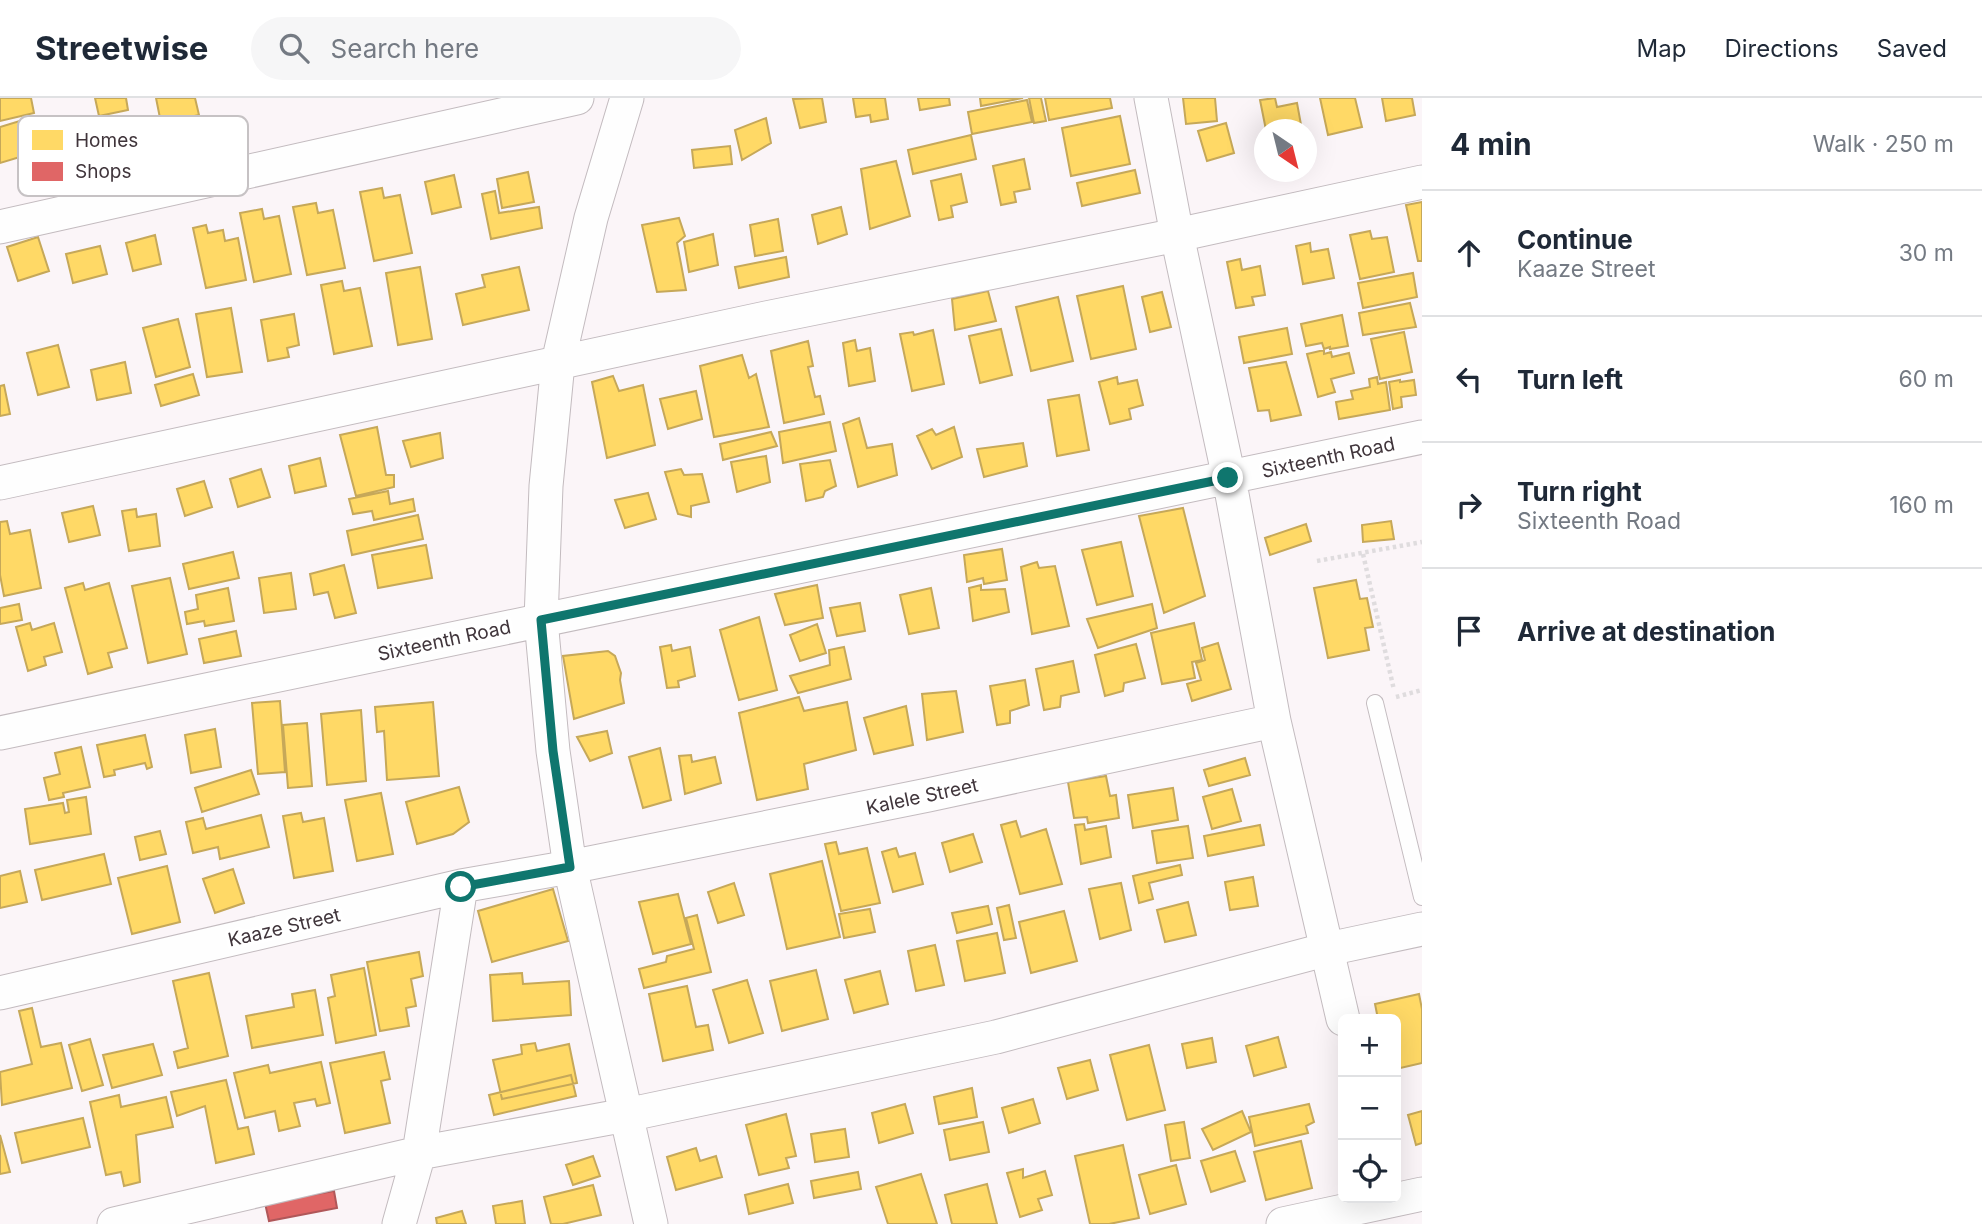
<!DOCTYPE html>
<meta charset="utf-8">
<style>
:root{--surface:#fff;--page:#f6f6f7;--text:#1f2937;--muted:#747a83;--line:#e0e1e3}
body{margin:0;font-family:Inter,sans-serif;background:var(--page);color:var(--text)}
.controls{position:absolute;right:21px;bottom:21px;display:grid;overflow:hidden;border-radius:10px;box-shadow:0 7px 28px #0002}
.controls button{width:63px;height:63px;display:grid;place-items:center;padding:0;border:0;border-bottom:2px solid var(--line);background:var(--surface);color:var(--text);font:35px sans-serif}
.compass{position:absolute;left:1254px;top:21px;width:63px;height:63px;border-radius:50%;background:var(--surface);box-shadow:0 7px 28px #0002;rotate:145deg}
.stop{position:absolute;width:21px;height:21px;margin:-16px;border:5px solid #0f766e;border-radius:50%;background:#fff}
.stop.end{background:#0f766e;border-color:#fff;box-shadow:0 2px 7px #0008}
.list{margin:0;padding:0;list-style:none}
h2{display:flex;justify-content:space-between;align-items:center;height:91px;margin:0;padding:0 28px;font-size:30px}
h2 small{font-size:23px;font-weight:400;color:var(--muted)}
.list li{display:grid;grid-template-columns:46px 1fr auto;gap:21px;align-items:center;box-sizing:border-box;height:126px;padding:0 28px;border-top:2px solid var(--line)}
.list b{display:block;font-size:26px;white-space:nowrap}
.list p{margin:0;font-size:23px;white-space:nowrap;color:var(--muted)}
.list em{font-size:23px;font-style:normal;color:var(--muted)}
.icon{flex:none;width:38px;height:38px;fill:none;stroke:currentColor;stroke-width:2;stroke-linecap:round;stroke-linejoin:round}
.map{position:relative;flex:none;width:1422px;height:1126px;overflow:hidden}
header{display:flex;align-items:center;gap:42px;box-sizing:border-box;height:98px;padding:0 35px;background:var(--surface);border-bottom:2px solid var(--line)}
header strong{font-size:33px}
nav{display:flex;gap:38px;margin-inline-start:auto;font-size:24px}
.search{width:490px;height:63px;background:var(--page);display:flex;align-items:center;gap:18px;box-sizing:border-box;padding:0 24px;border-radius:38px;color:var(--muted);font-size:26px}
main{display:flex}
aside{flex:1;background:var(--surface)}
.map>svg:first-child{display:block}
.homes{fill:#ffd966;stroke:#c6a859;stroke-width:2}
.shops{fill:#e06666;stroke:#b05759;stroke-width:2}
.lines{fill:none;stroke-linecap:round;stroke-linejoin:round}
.service-casing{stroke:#c3bbbf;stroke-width:18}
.minor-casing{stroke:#c3bbbf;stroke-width:35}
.path{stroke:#dfdcde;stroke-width:4.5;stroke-dasharray:3.5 3.5;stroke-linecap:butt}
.service{stroke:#fefefe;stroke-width:16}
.minor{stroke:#fefefe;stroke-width:33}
.route{stroke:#0f766e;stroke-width:9}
.labels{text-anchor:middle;stroke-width:7;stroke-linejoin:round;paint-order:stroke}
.street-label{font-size:19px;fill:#40353b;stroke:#fff}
.key{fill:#fff;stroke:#c6c2c4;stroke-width:2}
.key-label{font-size:19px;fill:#40353b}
</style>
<header>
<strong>Streetwise</strong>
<div class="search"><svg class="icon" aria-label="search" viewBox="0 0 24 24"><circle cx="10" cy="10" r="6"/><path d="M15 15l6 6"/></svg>Search here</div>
<nav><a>Map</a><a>Directions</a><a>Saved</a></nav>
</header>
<main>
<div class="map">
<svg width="1422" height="1126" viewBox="0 0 1422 1126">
<rect width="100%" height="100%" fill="#fbf5f8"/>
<path class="homes" d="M0,0h31l3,15 -34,8z
M95,0h31l2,12 -29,6z
M156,0h39l4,17 -38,8z
M822,0l4,24 -26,6 -7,-29z
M853,0h32l3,21 -17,3 -1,-7 -14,2z
M918,0h31l1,7 -30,5z
M980,0h43l-42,8z
M1029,0h12l5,23 -12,2z
M1045,0h65l2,10 -63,12z
M1183,0h32l2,23 -31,3z
M1275,0l2,9 20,-4 5,27h-36l-6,-30z
M1320,0h35l7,29 -34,8z
M1382,0h30l3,17 -29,6z
M1027,2l5,22 -60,12 -4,-22z
M1120,18l10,48 -59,12 -9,-48z
M766,20l5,25 -29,17 -7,-30z
M23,22l10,33 -33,10v-36z
M1226,25l8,30 -27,8 -9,-30z
M971,37l5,24 -63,15 -5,-24z
M730,48l2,18 -38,4 -2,-18z
M1024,61l6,30 -16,3 2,10 -15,3 -8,-39z
M896,63l14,55 -40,13 -9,-60z
M1135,72l5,23 -58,13 -5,-23z
M528,74l6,30 -32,6 -5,-29z
M961,76l6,28 -16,4 2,11 -14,3 -8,-39z
M454,77l7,32 -29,7 -7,-32z
M382,90l2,10 16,-3 12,58 -38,8 -14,-69z
M495,93l4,22 40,-6 3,21 -51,11 -9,-45z
M1422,104v59h-4l-12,-56z
M316,105l2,10 15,-3 12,58 -38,7 -14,-68z
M841,109l6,27 -29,10 -6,-29z
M262,111l2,10 15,-3 12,58 -37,8 -14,-69z
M679,120l6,18 -8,7 9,47 -29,2 -15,-67z
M778,121l5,32 -28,5 -5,-31z
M206,127l2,8 15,-3 2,11 13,-3 8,42 -40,8 -13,-60z
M1370,133l2,8 15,-2 7,35 -34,7 -10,-44z
M713,136l5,31 -29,7 -5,-30z
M155,137l6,29 -28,7 -7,-28z
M38,139l11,34 -31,10 -11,-34z
M1310,145l1,9 17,-3 6,29 -31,6 -7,-38z
M100,148l7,28 -34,9 -7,-29z
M786,159l3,20 -50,11 -4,-21z
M1240,161l2,11 18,-4 5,29 -13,2 2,8 -18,3 -9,-46z
M420,169l12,72 -34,6 -12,-72z
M519,169l10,43 -66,15 -7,-31 29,-7 -3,-12z
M1413,175l4,24 -54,11 -5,-25z
M342,183l2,10 16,-3 12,58 -38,8 -13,-69z
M1123,188l13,63 -45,10 -14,-63z
M988,193l8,30 -41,9 -3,-31z
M1162,194l9,35 -21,5 -8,-35z
M1058,199l15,64 -42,10 -15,-64z
M1410,205l6,24 -53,8 -4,-22z
M231,210l11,64 -35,5 -11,-63z
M294,216l5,31 -12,3 2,9 -21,4 -7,-41z
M1342,217l6,31 -18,3v-2l-6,2 -2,-6 -16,3 -5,-22z
M178,221l12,48 -34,10 -13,-49z
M1287,230l5,26 -48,9 -5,-26z
M1001,231l11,46 -32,8 -11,-47z
M933,232l11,54 -32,7 -12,-57 13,-2 1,3z
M1404,234l8,40 -32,7 -9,-40z
M855,242l2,11 13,-3 5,33 -26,5 -6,-43z
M808,243l5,25 -5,1 7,30 5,-1 4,18 -40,9 -13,-72z
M58,247l11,42 -31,8 -11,-42z
M1324,252v4l7,-2 1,5 17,-4 5,20 -23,6 4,13 -17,5 -11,-43z
M742,257l7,23 7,-4 13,53 -55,10 -14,-71z
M125,264l6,31 -34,7 -6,-30z
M1286,264l15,53 -30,6 -2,-11 -11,1 -9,-43z
M193,276l6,21 -38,11 -6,-21z
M613,278l6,15 24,-6 12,60 -48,13 -15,-76z
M1117,279l1,7 19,-4 6,25 -14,4 2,10 -21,5 -11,-42z
M1377,279l1,7 8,-2 4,28 -51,9 -3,-17 17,-3 -2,-8 19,-4 -1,-8z
M1400,282v2l14,-2 2,15 -15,2 1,10 -9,2 -4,-27z
M4,287l6,29 -10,2v-30z
M696,293l6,28 -34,10 -8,-30z
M1079,297l10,55 -32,6 -9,-56z
M859,320l8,30 25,-4 5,31 -39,12 -15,-63z
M830,324l6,29 -53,12 -4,-31z
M377,329l9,48h8v12l-38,9 -16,-61z
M954,329l8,30 -30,12 -15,-33 15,-7 4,6z
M771,334l6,14 -54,14 -3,-16z
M440,335l3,25 -32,9 -8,-26z
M1023,345l4,23 -43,11 -7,-28z
M766,358l4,26 -33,10 -6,-30z
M320,360l6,28 -31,7 -6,-27z
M830,362l6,26 -11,5 -2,6 -17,4 -6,-37z
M261,371l9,28 -32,10 -8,-28z
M681,371l3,6 18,-1 7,28 -18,4v11l-13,-3 -13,-42z
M204,383l8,26 -27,9 -8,-27z
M388,393l2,13 23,-5 2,12 -41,9 -2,-9 -19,3 -4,-15z
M648,395l8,26 -31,9 -10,-28z
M93,408l7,29 -31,7 -7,-29z
M1183,410l22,88 -41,17 -25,-97z
M136,411l1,8 19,-3 4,32 -31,5 -7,-40z
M418,417l5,24 -71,16 -5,-24z
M7,423l3,13 20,-4 11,58 -37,8 -4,-21v-53z
M1391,423l3,18 -31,3 -1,-17z
M1306,426l5,17 -41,14 -5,-17z
M1121,444l12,54 -36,9 -15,-55z
M426,447l6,33 -54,10 -6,-33z
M1002,451l5,31 -23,4 -1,-6 -16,4 -3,-27z
M233,454l6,26 -50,11 -6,-25z
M1037,464l2,6 16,-2 14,60 -37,8 -11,-67z
M344,467l12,48 -21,5 -7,-26 -14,3 -4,-21z
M291,475l5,36 -32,4 -5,-35z
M170,480l17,76 -39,9 -16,-77z
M1356,482l4,19 7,-1 6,29 -8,1 4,22 -41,8 -14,-70z
M83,485l2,7 24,-7 18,65 -19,5 4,14 -24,7 -23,-86z
M817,487l6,33 -38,7 -10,-31z
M981,487v5l24,-1 4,23 -36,9 -4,-33z
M228,490l6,33 -29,5 -1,-5 -17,3 -2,-12 13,-3 -2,-14z
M931,490l8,40 -30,6 -9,-39z
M860,505l5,28 -28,5 -7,-28z
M19,506l3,16 -22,4v-16z
M1152,506l5,24 -59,20 -11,-29z
M759,519l18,73 -38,10 -19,-70z
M30,525l2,7 22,-7 8,29 -18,5 2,8 -18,6 -12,-44z
M1194,525l8,37 -10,2 3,16 -33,6 -11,-51z
M817,526l9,29 -26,8 -10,-26z
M236,533l5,25 -37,7 -5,-24z
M1218,545l13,46 -39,12 -5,-17 14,-4 -5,-17 9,-3 -3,-12z
M1136,546l9,34 -21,5 -1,8 -18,5 -10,-41z
M671,547l1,6 18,-4 5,29 -17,5 1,6 -12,1 -7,-41z
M844,549l7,32 -53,14 -8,-17 40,-11 -1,-15z
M608,553l7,5 6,17 -1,7 4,23 -50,16 -11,-63z
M1073,563l6,31 -18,4 -1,11 -16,3 -8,-41z
M1025,582l4,25 -19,6v12l-13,2 -7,-39z
M956,593l7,41 -36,8 -5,-46z
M799,599l5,14 43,-9 9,48 -52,14 4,25 -51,11 -18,-87z
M280,603l5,71 -27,2 -6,-71z
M433,604l6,74 -52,4 -3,-49 -7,1 -2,-25z
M906,608l7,39 -39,9 -10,-36z
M361,612l5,71 -39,4 -6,-71z
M307,625l5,63 -24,2 -5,-63z
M215,631l6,38 -30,6 -6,-38z
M607,633l5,22 -22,8 -13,-24z
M145,637l7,32 -5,2 -2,-6 -31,7 1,5 -11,2 -7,-32z
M81,649l9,40 -27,6 1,4 -15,3 -5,-22 16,-4 -5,-21z
M660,650l11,52 -28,8 -14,-51z
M691,657l1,7 23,-5 6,26 -36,11 -6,-38z
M1245,660l5,17 -41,11 -5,-16z
M251,672l8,24 -57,18 -7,-24z
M1106,678l4,20 6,-1 3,23 -31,5 -1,-6 -13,1 -6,-36z
M459,689l10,35 -16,12 -36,10 -11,-42z
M1173,690l5,32 -45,8 -5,-33z
M1232,691l9,32 -29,8 -9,-32z
M381,695l12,61 -36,7 -12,-61z
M86,699l5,37 -61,10 -5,-35 38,-6 2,10 4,-1 -2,-12z
M301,715l2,9 21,-4 9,53 -39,7 -11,-62z
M261,717l8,32 -49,12 -2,-12 -25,6 -7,-31 17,-4 3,11z
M1016,723l5,16 25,-8 16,55 -42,10 -19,-69z
M1084,726l1,6 21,-4 5,31 -30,7 -6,-39z
M1260,727l4,20 -56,11 -4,-20z
M1188,728l5,32 -36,5 -5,-32z
M160,733l6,23 -26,6 -5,-23z
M973,736l9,28 -32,10 -8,-29z
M836,744l3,12 28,-6 13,55 -39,8 -16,-67z
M896,750l3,9 16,-4 8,31 -30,8 -11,-40z
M104,756l7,30 -69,16 -7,-30z
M822,763l18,76 -53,12 -17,-75z
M1180,767l2,10 -33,8 4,16 -14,4 -6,-27z
M167,768l13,56 -48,12 -14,-56z
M233,771l11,34 -29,10 -12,-34z
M20,773l7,31 -27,6v-32z
M1253,779l5,29 -28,4 -5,-28z
M734,785l10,32 -26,8 -10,-31z
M1121,785l10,47 -31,9 -11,-50z
M553,791l15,52 -76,21 -14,-51z
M678,796l13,50 -38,10 -14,-52z
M1188,804l8,33 -31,7 -8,-32z
M1009,807l7,33 -12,2 -7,-32z
M988,808l4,18 -35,9 -5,-20z
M870,811l5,23 -31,6 -5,-24z
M1064,813l13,50 -46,12 -12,-51z
M697,817l14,57 -67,16 -5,-19 27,-7 1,-6 27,-7 -8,-31z
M997,835l8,40 -40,8 -8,-40z
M935,847l9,40 -28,6 -8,-40z
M419,854l4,24 -12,3 5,27 -10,2 3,18 -29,5 -13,-69z
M364,870l12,67 -40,8 -8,-45 7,-2 -4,-21z
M816,872l12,49 -46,12 -12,-50z
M880,873l8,33 -34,9 -9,-33z
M209,875l19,83 -50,12 -4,-16 14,-4 -15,-67z
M522,875l1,11 46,-3 2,34 -78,6 -3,-46z
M747,882l16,53 -34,10 -16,-53z
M687,888l9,41 12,-2 5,25 -50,11 -14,-67z
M315,892l8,45 -71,13 -6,-32 48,-9 -2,-13z
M1419,896l3,15v54l-26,6v-50h-18l-3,-15z
M32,910l9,39 20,-4 11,45 -70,17 -2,-33 32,-8 -13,-53z
M1278,939l8,30 -32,9 -8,-30z
M1212,940l4,24 -29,6 -5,-24z
M90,941l13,46 -21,6 -13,-46z
M535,945l2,8 32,-7 8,39 -75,16 -9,-39 29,-6 -1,-9z
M153,946l9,31 -50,13 -9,-33z
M1149,947l16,65 -38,10 -17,-65z
M384,954l6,27 -9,2 9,42 -45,10 -15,-70z
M1090,962l8,30 -31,9 -9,-31z
M321,964l9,41 -13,3 -2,-7 -21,4 6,23 -21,5 -4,-20 -30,7 -11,-45 34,-8 2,8z
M571,977l5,21 -82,19 -5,-20z
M226,982l12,49 10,-2 6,27 -38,9 -11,-57 -28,10 -6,-24z
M972,990l5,29 -38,7 -5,-27z
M119,997l2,12 45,-10 7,30 -37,8 4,47 -16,4 -3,-14 -15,3 -16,-73z
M1033,1001l7,24 -31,10 -7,-25z
M905,1006l8,29 -34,10 -7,-30z
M1309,1006l5,18 -8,4 2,7 -53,13 -6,-29z
M1242,1013l9,21 -38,18 -11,-21z
M1422,1013v32l-6,2 -8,-30z
M786,1016l10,42 -10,2 3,10 -30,7 -13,-50z
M83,1020l7,29 -68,16 -7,-30z
M983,1024l6,30 -39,8 -6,-30z
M1184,1024l6,36 -19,3 -6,-36z
M845,1031l4,28 -34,5 -4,-28z
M0,1037l10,37 -10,2z
M1301,1043l11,47 -46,12 -12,-48z
M1123,1047l16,73 -30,6h-19l-15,-68z
M696,1050l4,13 16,-5 6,21 -46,13 -9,-33z
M1235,1053l10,30 -34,11 -10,-31z
M593,1058l7,20 -27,9 -7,-20z
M1176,1067l10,39 -36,10 -11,-39z
M1023,1071v9l22,-7 7,24 -14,4 4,11 -22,7 -13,-44z
M858,1074l3,17 -47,9 -3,-17z
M921,1076l16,50h-49l-12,-37z
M788,1086l5,19 -44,11 -4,-19z
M987,1086l10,40h-45l-7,-29z
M593,1087l8,30 -38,9h-12l-7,-27z
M522,1103l3,23h-29l-3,-18z
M462,1113l4,13h-29l-1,-6z"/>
<path class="shops" d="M334,1093l3,17 -68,13 -4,-18z"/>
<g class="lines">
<g class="service-casing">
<path id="service" d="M1375,605l47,194"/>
</g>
<g class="minor-casing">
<path id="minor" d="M627,0l-36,120 -33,145 -12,123 -5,134 12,131 17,116 81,357
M1151,0l26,137 52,243 45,243 69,298
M0,129l577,-129
M0,385l766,-165 411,-83 245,-53
M0,635l1422,-296
M0,895l461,-107 109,-19 358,-72 346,-74
M114,1126l305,-71 207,-38 370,-78 332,-88 94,-20
M399,1126l20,-71 42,-267
M1283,1126l139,-30"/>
</g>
<path class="path" d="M1363,456l31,136
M1317,463l105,-19
M1396,599l26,-7"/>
<use href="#service" class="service"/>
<use href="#minor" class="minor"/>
</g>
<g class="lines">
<path class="route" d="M461,789l109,-20 -17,-116 -12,-131 687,-142"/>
</g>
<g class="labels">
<g class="street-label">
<text transform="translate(1328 359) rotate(-12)" y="7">Sixteenth Road</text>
<text transform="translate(444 542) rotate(-12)" y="7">Sixteenth Road</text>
<text transform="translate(922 698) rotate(-12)" y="7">Kalele Street</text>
<text transform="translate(284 829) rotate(-13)" y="7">Kaaze Street</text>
</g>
</g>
<rect x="18" y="18" width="230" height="80" rx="10" class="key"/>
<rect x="32" y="32" width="31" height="20" fill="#ffd966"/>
<rect x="32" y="64" width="31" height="19" fill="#e06666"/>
<g class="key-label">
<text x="75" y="49">Homes</text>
<text x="75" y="80">Shops</text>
</g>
</svg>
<div class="controls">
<button>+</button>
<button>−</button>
<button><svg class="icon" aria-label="locate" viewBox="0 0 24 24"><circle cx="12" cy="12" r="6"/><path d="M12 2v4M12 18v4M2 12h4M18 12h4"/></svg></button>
</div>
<svg class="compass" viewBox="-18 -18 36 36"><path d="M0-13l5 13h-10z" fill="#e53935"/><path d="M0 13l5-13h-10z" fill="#747a83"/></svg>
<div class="stop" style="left:461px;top:789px"></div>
<div class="stop end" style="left:1228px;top:380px"></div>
</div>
<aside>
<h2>4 min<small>Walk · 250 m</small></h2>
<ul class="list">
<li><svg class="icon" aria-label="ahead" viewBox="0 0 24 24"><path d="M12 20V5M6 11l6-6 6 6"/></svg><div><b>Continue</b><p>Kaaze Street</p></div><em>30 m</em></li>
<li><svg class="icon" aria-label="left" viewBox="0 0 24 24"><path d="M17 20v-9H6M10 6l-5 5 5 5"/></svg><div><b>Turn left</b></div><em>60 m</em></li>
<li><svg class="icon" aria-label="right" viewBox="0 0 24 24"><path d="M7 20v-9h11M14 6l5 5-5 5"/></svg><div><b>Turn right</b><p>Sixteenth Road</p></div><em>160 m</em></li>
<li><svg class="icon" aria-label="arrive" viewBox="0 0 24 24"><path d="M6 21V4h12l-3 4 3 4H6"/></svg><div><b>Arrive at destination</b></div></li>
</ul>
</aside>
</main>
